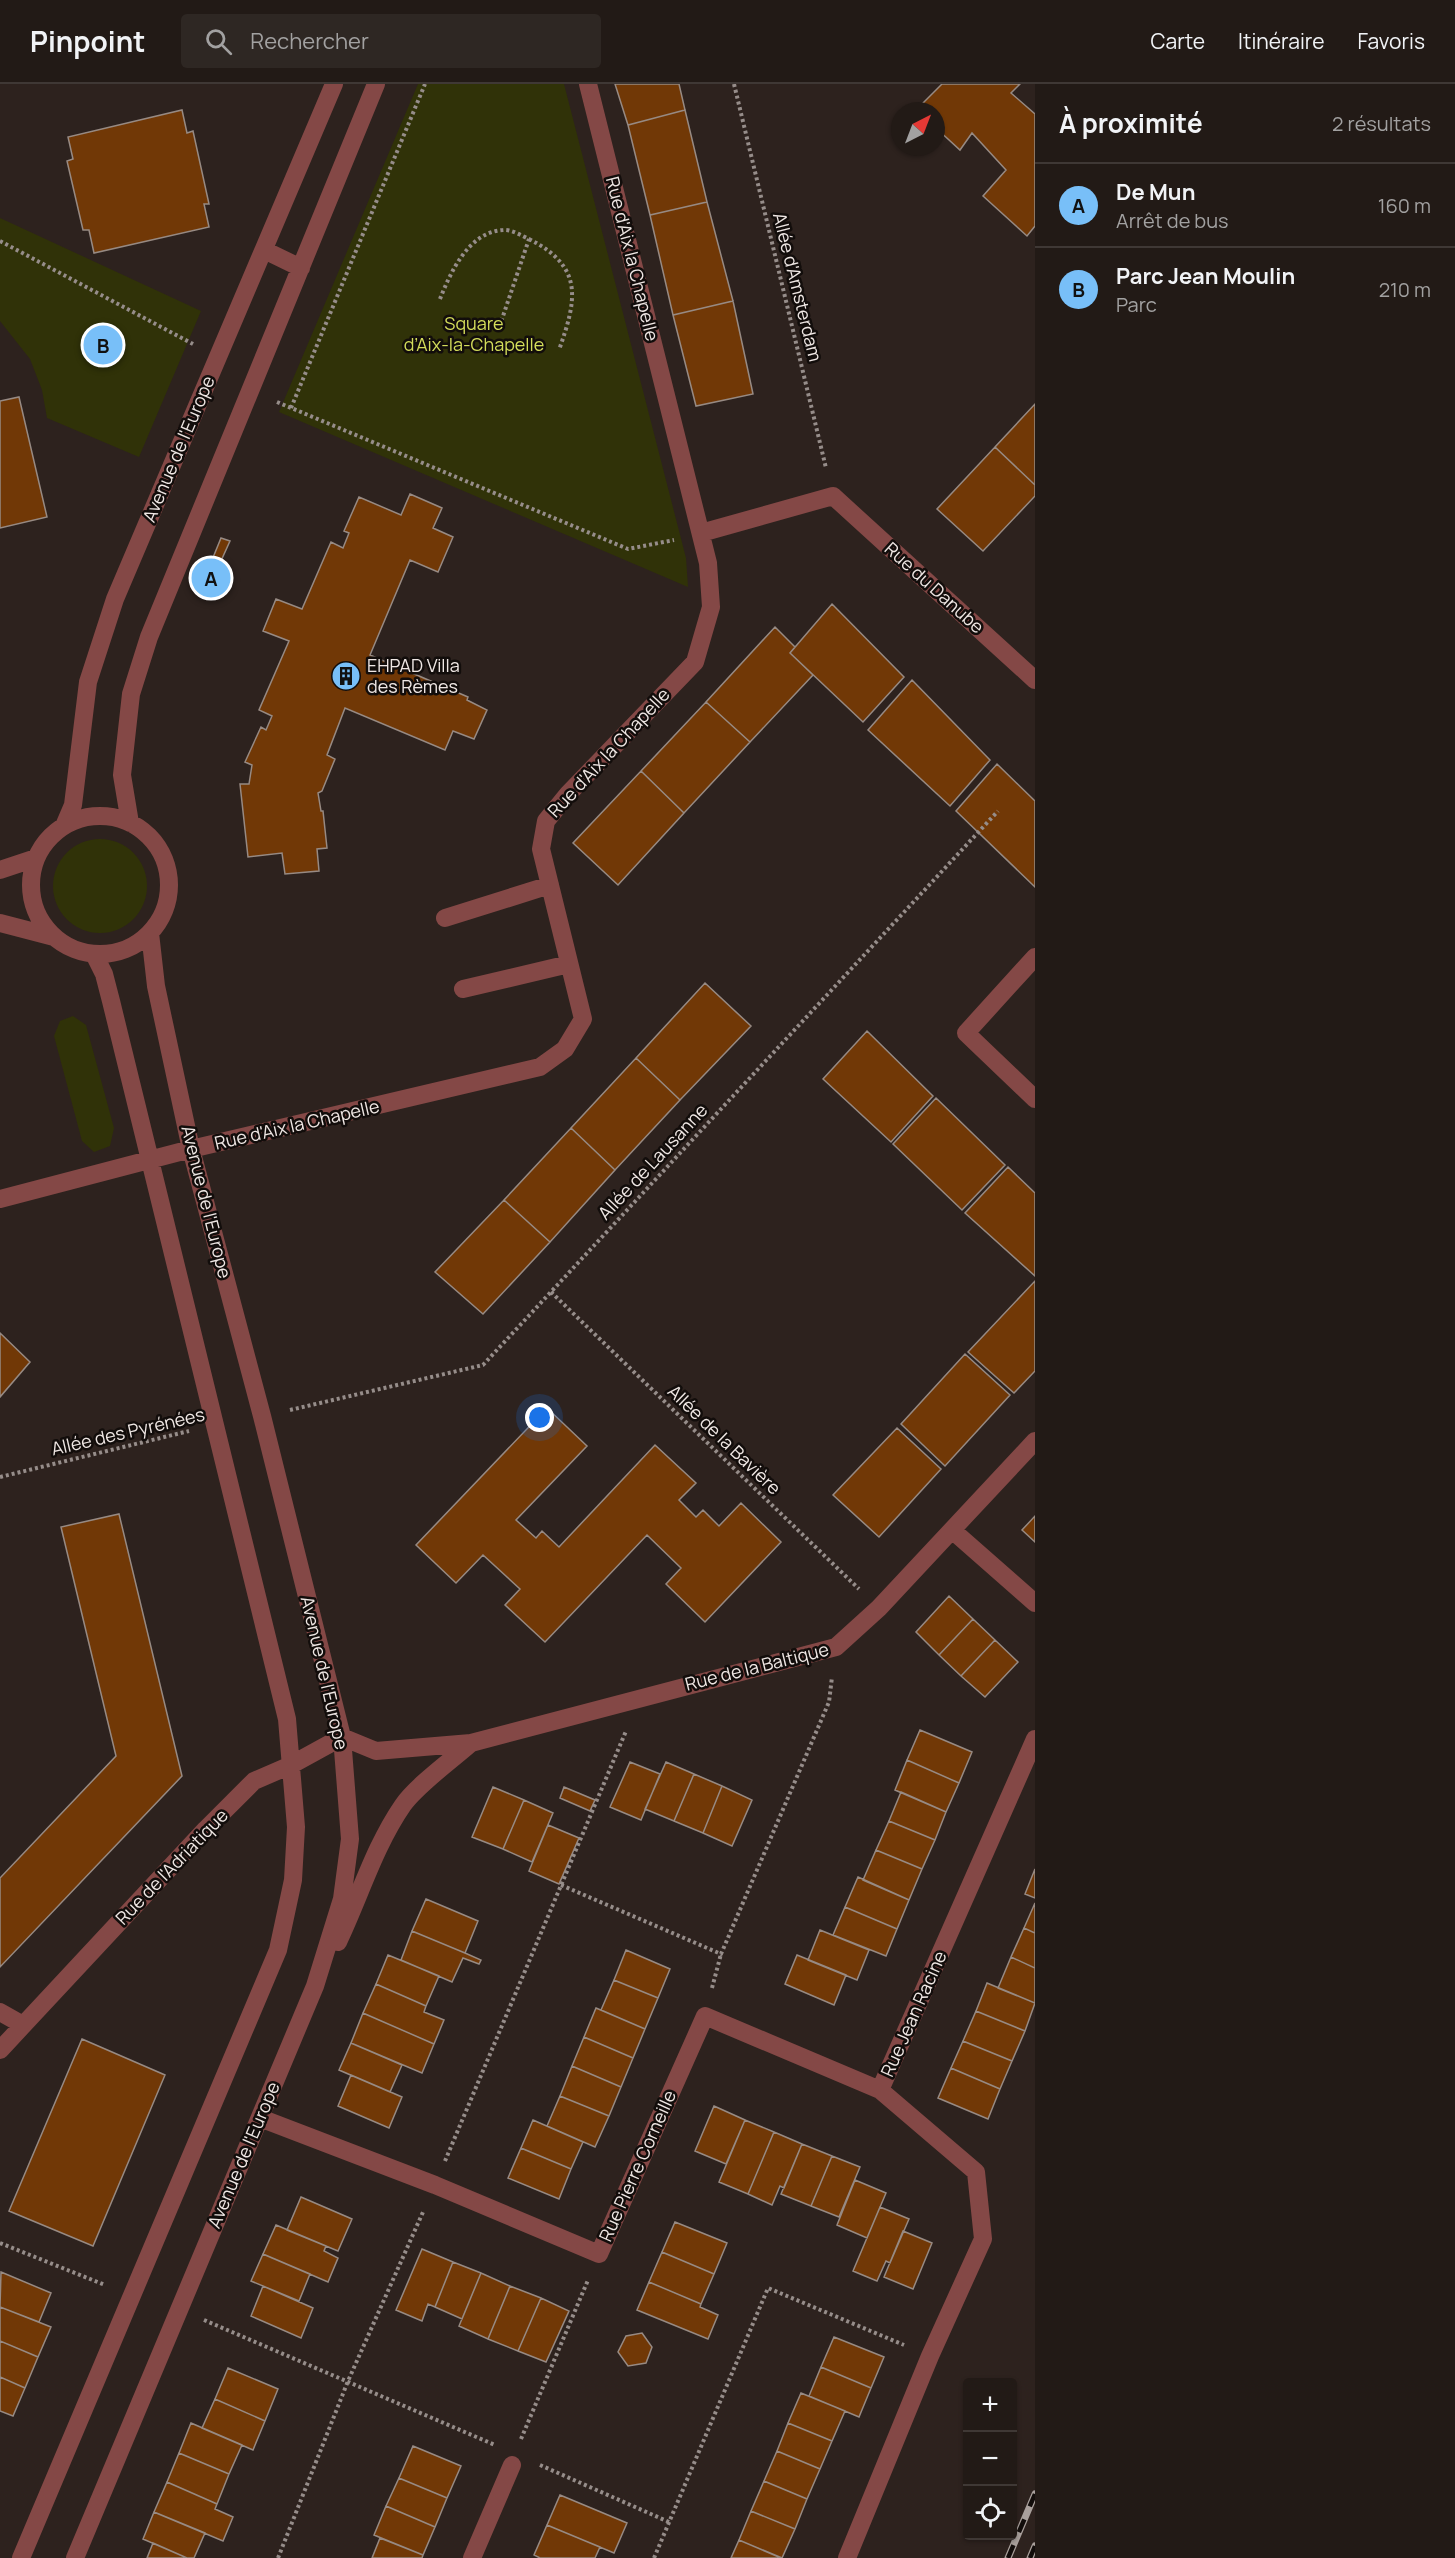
<!DOCTYPE html>
<html lang="fr">
<meta charset="utf-8">
<style>
:root{--surface:#221a16;--page:#2e2723;--text:#f1f3f6;--muted:#a2a1a1;--line:#3f3835;--accent:#78bff8}
body{margin:0;font-family:Manrope,sans-serif;background:var(--page);color:var(--text)}
.controls{position:absolute;right:18px;bottom:18px;display:grid;overflow:hidden;border-radius:6px;box-shadow:0 2px 4px #0004}
.controls button{width:54px;height:54px;display:grid;place-items:center;padding:0;border:0;border-bottom:2px solid var(--line);background:var(--surface);color:var(--text);font:30px sans-serif}
.compass{position:absolute;left:891px;top:18px;width:54px;height:54px;border-radius:50%;background:var(--surface);box-shadow:0 2px 4px #0004;rotate:42deg}
.you{position:absolute;left:540px;top:1334px;width:21px;height:21px;margin:-15px;border:4px solid #fff;border-radius:50%;background:#1a73e8;box-shadow:0 0 0 9px #1a73e833}
.badge{display:grid;place-items:center;width:39px;height:39px;border-radius:50%;background:var(--accent);color:#111;font-size:20px;font-weight:700}
.pin{position:absolute;translate:-50% -50%;border:3px solid #fff;box-shadow:0 2px 6px #0006}
.list{margin:0;padding:0;list-style:none}
h2{display:flex;justify-content:space-between;align-items:center;height:78px;margin:0;padding:0 24px;font-size:26px}
h2 small{font-size:20px;font-weight:400;color:var(--muted)}
.list li{display:grid;grid-template-columns:39px 1fr auto;gap:18px;align-items:center;box-sizing:border-box;height:84px;padding:0 24px;border-top:2px solid var(--line)}
.list b{display:block;font-size:22px;white-space:nowrap}
.list p{margin:0;font-size:20px;white-space:nowrap;color:var(--muted)}
.list em{font-size:20px;font-style:normal;color:var(--muted)}
.icon{flex:none;width:33px;height:33px;fill:none;stroke:currentColor;stroke-width:2;stroke-linecap:round;stroke-linejoin:round}
.map{position:relative;flex:none;width:1035px;height:2474px;overflow:hidden}
header{display:flex;align-items:center;gap:36px;box-sizing:border-box;height:84px;padding:0 30px;background:var(--surface);border-bottom:2px solid var(--line)}
header strong{font-size:28px}
nav{display:flex;gap:33px;margin-inline-start:auto;font-size:21px}
.search{width:420px;height:54px;background:var(--page);display:flex;align-items:center;gap:15px;box-sizing:border-box;padding:0 21px;border-radius:6px;color:var(--muted);font-size:22px}
main{display:flex}
aside{flex:1;background:var(--surface)}
.map>svg:first-child{display:block}
.green{fill:#303208}
.building{fill:#713806;stroke:#978a83;stroke-width:1.5}
.lines{fill:none;stroke-linecap:round;stroke-linejoin:round}
.path{stroke:#968d8a;stroke-width:4;stroke-dasharray:3 3;stroke-linecap:butt}
.minor{stroke:#844846;stroke-width:18}
.rail-casing{stroke:#a9a09c;stroke-width:7}
.rail{stroke:#120d0b;stroke-width:4.5;stroke-dasharray:14;stroke-linecap:butt}
.labels{text-anchor:middle;stroke-width:5;stroke-linejoin:round;paint-order:stroke}
.street-label{font-size:18px;fill:#efe7e4;stroke:#120d0b}
.park-label{font-size:18px;fill:#d4dd5b;stroke:#120d0b}
.poi-label{font-size:18px;fill:#efe7e4;stroke:#120d0b;text-anchor:start}
</style>
<header>
<strong>Pinpoint</strong>
<div class="search"><svg class="icon" aria-label="search" viewBox="0 0 24 24"><circle cx="10" cy="10" r="6"/><path d="M15 15l6 6"/></svg>Rechercher</div>
<nav><a>Carte</a><a>Itinéraire</a><a>Favoris</a></nav>
</header>
<main>
<div class="map">
<svg width="1035" height="2474" viewBox="0 0 1035 2474">
<rect width="100%" height="100%" fill="#2d221e"/>
<path class="green" d="M418,0h146l122,474 2,29 -409,-175z
M0,134l201,93 -62,146 -92,-39 -5,-28 -12,-31 -30,-38z
M53 802a47 47 0 1 1 94 0a47 47 0 1 1-94 0Z
M73,932l13,9 28,103 -4,18 -16,6 -12,-11 -28,-105 6,-15z"/>
<path class="building" d="M615,0h64l6,26 -57,15z
M942,0h78l-9,9 24,21v112l-8,10 -44,-40 23,-26 -34,-37 -12,17 -24,-22v-17l-20,-1z
M182,26l5,23 6,-2 16,73h-5l5,23 -115,26 -5,-23h-6l-16,-69 6,-2 -5,-22z
M685,26l22,92 -57,13 -22,-90z
M707,118l26,99 -60,14 -23,-100z
M733,217l20,93 -57,12 -23,-91z
M19,313l28,120 -47,11v-127z
M1035,320v81l-40,-38z
M995,363l40,38v11l-52,55 -46,-42z
M410,410l32,14 -9,20 20,9 -15,35 -28,-12 -40,95 98,42 -1,3 20,10 -13,29 -21,-8 -8,19 -100,-42 -18,47 8,4 -13,32 -4,2 3,18h2l4,37 -10,1 2,22 -34,3 -3,-21 -34,4 -8,-73h9l3,-19 -7,-3 16,-35 5,3 6,-14 -13,-6 30,-69 -26,-10 13,-32 26,10 29,-67 12,6 6,-15 -5,-2 15,-34 42,18z
M221,454l9,3 -10,22 -8,-3z
M832,520l72,73 -41,45 -73,-69z
M775,543l20,20 -5,6 23,22 -63,67 -44,-40z
M912,596l78,80 -40,46 -82,-76z
M706,618l44,40 -66,71 -43,-42z
M997,680l38,37v86l-79,-76z
M641,687l43,42 -66,72 -45,-42z
M705,899l46,43 -71,74 -44,-42z
M867,947l66,65 -42,46 -68,-63z
M636,974l44,42 -65,70 -44,-42z
M936,1014l69,67 -43,45 -69,-66z
M571,1044l44,42 -65,72 -46,-42z
M1008,1083l27,26v83l-70,-63z
M504,1116l46,42 -67,72 -48,-42z
M1035,1197v90l-21,22 -46,-41z
M0,1249l30,29 -30,35z
M965,1270l45,41 -65,71 -44,-42z
M547,1324l40,38 -71,74 20,18 6,-7 17,16 96,-102 41,38 -17,17 17,17 7,-7 16,16 22,-23 40,39 -76,80 -39,-38 15,-16 -34,-33 -102,107 -40,-37 15,-16 -37,-34 -27,28 -40,-38z
M897,1344l44,41 -62,68 -46,-42z
M119,1430l63,262 -182,191v-89l116,-122 -55,-229z
M1035,1432v26l-13,-12z
M949,1512l24,23 -34,36 -23,-23z
M973,1535l22,21 -34,36 -22,-21z
M995,1556l23,22 -33,35 -24,-21z
M920,1646l52,22 -13,31 -52,-23z
M907,1676l52,23 -13,29 -51,-22z
M630,1678l30,12 -19,46 -31,-13z
M666,1678l28,12 -20,47 -29,-12z
M694,1690l28,12 -19,47 -29,-12z
M722,1702l30,14 -20,46 -29,-13z
M493,1703l31,13 -21,49 -31,-12z
M564,1703l31,13 -5,11 -30,-13z
M901,1708l45,20 -11,28 -46,-19z
M524,1716l29,13 -21,49 -29,-13z
M889,1737l46,19 -13,29 -46,-19z
M548,1741l31,13 -20,46 -30,-13z
M876,1766l46,19 -13,31 -46,-20z
M1035,1785v29l-10,-4z
M858,1793l51,23 -12,29 -52,-22z
M426,1815l52,22 -13,32 -53,-22z
M1035,1819v30l-11,-5z
M845,1823l52,22 -11,27 -53,-21z
M1024,1844l11,5v35l-24,-11z
M820,1846l49,20 -12,30 -49,-20z
M412,1847l53,22 16,7 -2,4 -16,-6 -11,24 -51,-22z
M626,1866l44,19 -12,29 -44,-18z
M388,1871l51,21 -13,30 -50,-22z
M797,1871l49,20 -12,30 -49,-21z
M1011,1873l24,11v35l-37,-15z
M614,1896l44,18 -13,31 -44,-19z
M987,1899l48,20 -10,28 -49,-20z
M376,1900l50,22 -2,6 20,8 -10,24 -71,-31z
M596,1924l49,21 -12,29 -49,-21z
M976,1927l49,20 -13,30 -49,-20z
M363,1929l71,31 -12,29 -71,-30z
M584,1953l49,21 -12,29 -49,-21z
M82,1955l83,36 -72,171 -84,-35z
M963,1957l49,20 -12,28 -49,-21z
M351,1959l51,22 -12,27 -51,-22z
M572,1982l49,21 -12,29 -49,-20z
M951,1984l49,21 -12,30 -50,-21z
M351,1991l51,22 -13,31 -51,-22z
M560,2012l49,20 -14,31 -48,-21z
M714,2022l31,14 -19,44 -31,-13z
M533,2036l50,22 -12,27 -50,-21z
M745,2036l29,12 -26,62 -29,-12z
M774,2048l28,12 -18,44 -4,-2 -8,19 -24,-11z
M802,2060l30,12 -21,50 -30,-12z
M521,2064l50,21 -12,30 -51,-21z
M832,2072l28,11 -21,50 -28,-11z
M855,2096l31,13 -19,45 -30,-13z
M301,2113l51,22 -14,32 -51,-21z
M880,2123l29,12 -19,44 -4,-2 -9,20 -24,-10z
M675,2138l52,21 -13,31 -52,-22z
M276,2141l50,21 -2,5 14,7 -10,24 -65,-28z
M903,2147l29,12 -19,46 -29,-12z
M422,2165l31,13 -18,45 -7,-3 -6,17 -26,-11z
M662,2168l52,22 -13,30 -52,-22z
M263,2170l47,20 -11,27 -48,-20z
M453,2178l28,11 -19,46 -27,-12z
M1,2188l50,21 -12,29 -39,-15z
M481,2189l29,13 -22,53 -29,-13z
M649,2198l52,22 -1,3 18,8 -10,24 -71,-29z
M263,2202l50,22 -12,30 -50,-22z
M510,2202l31,12 -23,53 -30,-12z
M541,2214l28,13 -23,51 -28,-11z
M0,2223l51,20 -13,30 -38,-16z
M642,2249l10,14 -6,16 -18,3 -10,-14 8,-16z
M834,2253l50,20 -13,31 -50,-21z
M0,2257l38,16 -13,31 -25,-11z
M821,2283l50,21 -12,29 -50,-21z
M228,2284l50,21 -13,32 -50,-22z
M0,2293l25,11 -12,28 -13,-5z
M801,2309l44,18 -13,30 -44,-18z
M215,2315l50,22 -12,29 -51,-22z
M191,2339l51,22 -13,29 -50,-21z
M788,2339l44,18 -12,28 -43,-18z
M413,2362l48,20 -14,32 -48,-20z
M777,2367l43,18 -13,30 -43,-18z
M179,2369l50,21 -12,30 -50,-22z
M399,2394l48,20 -12,29 -49,-21z
M764,2397l43,18 -12,30 -44,-18z
M167,2398l50,22 -2,5 18,8 -10,24 -69,-29z
M560,2411l67,28 -13,30 -67,-28z
M386,2422l49,21 -12,28 -49,-20z
M751,2427l44,18 -13,29 -43,-18z
M154,2428l51,21 -11,25h-7l-44,-19z
M547,2441l53,22 -5,11h-55l-6,-3z
M380,2454l43,17 -1,3h-50z
M739,2456l42,18h-50z
M153,2459l34,15h-40z"/>
<g class="lines">
<path class="path" d="M734,0l92,384
M529,155c55,28 48,60 30,111
M0,157l193,103
M440,215c11,-28 29,-67 63,-69 8,-1 19,6 26,9l-29,86
M277,318l351,147 46,-9
M291,324l134,-324
M551,1208l308,297
M290,1326l193,-45 515,-554
M0,1393l189,-46
M561,1801l160,69 108,-252 3,-25
M712,1904l9,-34
M445,2077l181,-430
M0,2159l105,42
M204,2236l291,125
M521,2355l67,-159
M540,2381l129,57
M278,2474l70,-177 75,-169
M654,2474l114,-270 136,57"/>
<path class="minor" d="M264,166l37,18
M701,449l132,-37 202,184
M31 801a69 69 0 1 1 138 0a69 69 0 1 1-138 0Z
M130,739l-8,-48 9,-81 18,-57 227,-553
M64,742l9,-21 15,-123 27,-83 219,-515
M0,786l36,-12
M445,834l105,-33
M0,839l54,14
M1035,873l-69,76 69,66
M463,905l106,-25
M0,1115l191,-50 349,-82 25,-18 18,-30 -42,-170 5,-28 22,-27 127,-132 16,-55 -3,-44 -120,-479
M952,1446l83,73
M338,1858c22,-46 36,-95 65,-137 14,-20 49,-45 68,-62
M0,1928l23,13
M0,1966l206,-221 48,-48 37,-16 51,-28 34,14 95,-8 365,-96 43,-39 156,-167
M260,2034l175,67 164,69 106,-238 175,74
M21,2474l257,-608 15,-70 3,-53 -9,-108 -176,-718 -7,-27 -10,-20
M75,2474l240,-572 27,-87 8,-60 -8,-102 -80,-321 -71,-267 -35,-163 -6,-53
M472,2474l40,-93
M847,2474l83,-202 53,-117 -7,-67 -96,-82 155,-351"/>
<g class="rail-casing">
<path id="rail" d="M1008,2474l27,-64
M1030,2474l5,-12"/>
</g>
<use href="#rail" class="rail"/>
</g>
<defs>
<g id="building-disc" transform="scale(1.5)"><circle r="9.5" fill="#78bff8" stroke="#120d0b"/><path d="M-4-6H4V6H1V3H-1V6H-4ZM-2.5-4.3h1.7v1.8h-1.7ZM.8-4.3h1.7v1.8H.8ZM-2.5-1h1.7V.8h-1.7ZM.8-1h1.7V.8H.8Z" fill="#111"/></g>
</defs>
<g fill-rule="evenodd">
<use href="#building-disc" x="346" y="592"/>
</g>
<g class="labels">
<g class="street-label">
<text transform="translate(632 175) rotate(76)" y="6">Rue d'Aix la Chapelle</text>
<text transform="translate(797 203) rotate(76)" y="6">Allée d'Amsterdam</text>
<text transform="translate(179 365) rotate(-67)" y="6">Avenue de l'Europe</text>
<text transform="translate(934 504) rotate(42)" y="6">Rue du Danube</text>
<text transform="translate(609 669) rotate(-47)" y="6">Rue d'Aix la Chapelle</text>
<text transform="translate(297 1041) rotate(-13)" y="6">Rue d'Aix la Chapelle</text>
<text transform="translate(653 1078) rotate(-47)" y="6">Allée de Lausanne</text>
<text transform="translate(206 1118) rotate(76)" y="6">Avenue de l'Europe</text>
<text transform="translate(128 1348) rotate(-13)" y="6">Allée des Pyrénées</text>
<text transform="translate(724 1356) rotate(44)" y="6">Allée de la Bavière</text>
<text transform="translate(757 1583) rotate(-14)" y="6">Rue de la Baltique</text>
<text transform="translate(324 1589) rotate(77)" y="6">Avenue de l'Europe</text>
<text transform="translate(172 1783) rotate(-46)" y="6">Rue de l'Adriatique</text>
<text transform="translate(914 1930) rotate(-66)" y="6">Rue Jean Racine</text>
<text transform="translate(244 2071) rotate(-67)" y="6">Avenue de l'Europe</text>
<text transform="translate(638 2082) rotate(-66)" y="6">Rue Pierre Corneille</text>
</g>
<g class="park-label">
<text x="474" y="246">Square<tspan x="474" dy="21">d’Aix-la-Chapelle</tspan></text>
</g>
<g class="poi-label">
<text x="367" y="588">EHPAD Villa<tspan x="367" dy="21">des Rèmes</tspan></text>
</g>
</g>
</svg>
<div class="controls">
<button>+</button>
<button>−</button>
<button><svg class="icon" aria-label="locate" viewBox="0 0 24 24"><circle cx="12" cy="12" r="6"/><path d="M12 2v4M12 18v4M2 12h4M18 12h4"/></svg></button>
</div>
<svg class="compass" viewBox="-18 -18 36 36"><path d="M0-13l5 13h-10z" fill="#e53935"/><path d="M0 13l5-13h-10z" fill="#a2a1a1"/></svg>
<div class="you"></div>
<div class="pin badge" style="left:211px;top:494px">A</div>
<div class="pin badge" style="left:103px;top:261px">B</div>
</div>
<aside>
<h2>À proximité<small>2 résultats</small></h2>
<ul class="list">
<li><span class="badge">A</span><div><b>De Mun</b><p>Arrêt de bus</p></div><em>160 m</em></li>
<li><span class="badge">B</span><div><b>Parc Jean Moulin</b><p>Parc</p></div><em>210 m</em></li>
</ul>
</aside>
</main>
